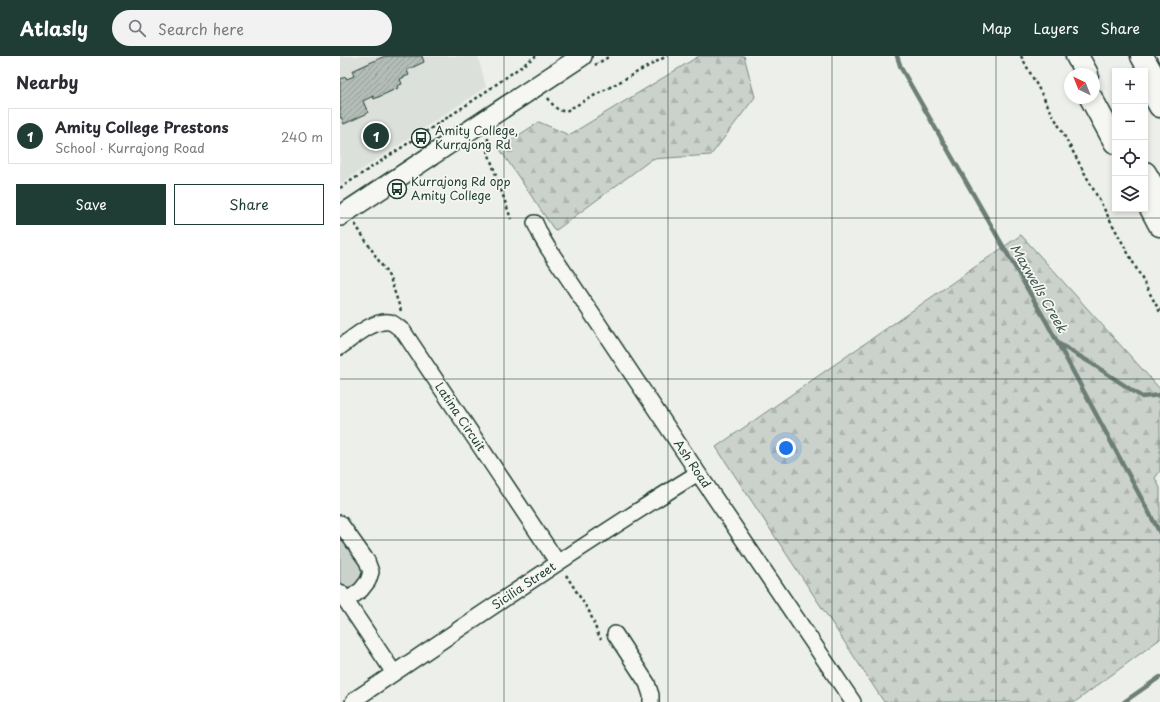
<!DOCTYPE html>
<meta charset="utf-8">
<style>
:root{--surface:#fff;--page:#f2f2f3;--text:#2b2b33;--muted:#7c7c81;--line:#e1e1e2;--accent:#1f3d34}
body{margin:0;font-family:"Playpen Sans",sans-serif;background:var(--page);color:var(--text)}
.controls{position:absolute;right:12px;top:12px;display:grid;overflow:hidden;border-radius:0px;box-shadow:0 2px 6px #0003}
.controls button{width:36px;height:36px;display:grid;place-items:center;padding:0;border:0;border-bottom:1px solid var(--line);background:var(--surface);color:var(--text);font:20px sans-serif}
.compass{position:absolute;left:724px;top:12px;width:36px;height:36px;border-radius:50%;background:var(--surface);box-shadow:0 2px 6px #0003;rotate:317deg}
.you{position:absolute;left:446px;top:392px;width:14px;height:14px;margin:-10px;border:3px solid #fff;border-radius:50%;background:#1a73e8;box-shadow:0 0 0 6px #1a73e833}
.badge{display:grid;place-items:center;width:26px;height:26px;border-radius:50%;background:var(--accent);color:#fff;font-size:13px;font-weight:700}
.pin{position:absolute;translate:-50% -50%;border:2px solid #fff;box-shadow:0 1px 4px #0006}
.list{margin:0;padding:0;list-style:none}
h2{display:flex;justify-content:space-between;align-items:center;height:52px;margin:0;padding:0 16px;font-size:17px}
h2 small{font-size:13px;font-weight:400;color:var(--muted)}
.list li{display:grid;grid-template-columns:26px 1fr auto;gap:12px;align-items:center;box-sizing:border-box;height:56px;margin:0 8px 8px;padding:0 8px;border:1px solid var(--line);border-radius:0px}
.list b{display:block;font-size:15px;white-space:nowrap}
.list p{margin:0;font-size:13px;white-space:nowrap;color:var(--muted)}
.list em{font-size:13px;font-style:normal;color:var(--muted)}
.actions{display:flex;gap:8px;padding:12px 16px}
.actions a{flex:1;padding:9px 0;border:1px solid var(--accent);border-radius:0px;text-align:center;font-size:14px;color:var(--accent)}
.actions .main{background:var(--accent);color:#fff}
.icon{flex:none;width:22px;height:22px;fill:none;stroke:currentColor;stroke-width:2;stroke-linecap:round;stroke-linejoin:round}
.map{position:relative;flex:none;width:820px;height:646px;overflow:hidden}
header{display:flex;align-items:center;gap:24px;box-sizing:border-box;height:56px;padding:0 20px;background:var(--accent);color:#fff}
header strong{font-size:19px}
nav{display:flex;gap:22px;margin-inline-start:auto;font-size:14px}
.search{width:280px;height:36px;background:var(--page);display:flex;align-items:center;gap:10px;box-sizing:border-box;padding:0 14px;border-radius:22px;color:var(--muted);font-size:15px}
main{display:flex}
aside{flex:1;background:var(--surface)}
.map>svg:first-child{display:block}
.built{fill:#dce0db}
.forest{fill:url(#forest-firs);stroke:#758880}
.park{fill:#cbd2cc;stroke:#758880}
.lines{fill:none;stroke-linecap:round;stroke-linejoin:round}
.stream{stroke:#6c7e77;stroke-width:4.5}
.building{fill:url(#building-hatch);stroke:#1f3d34}
.minor-casing{stroke:#1f3d34;stroke-width:18}
.major-casing{stroke:#1f3d34;stroke-width:22}
.highway-casing{stroke:#1f3d34;stroke-width:25}
.path{stroke:#1f3d34;stroke-width:2.5;stroke-dasharray:3 3;stroke-linecap:butt}
.minor{stroke:#f6f6f2;stroke-width:15}
.major{stroke:#f6f6f2;stroke-width:19}
.highway{stroke:#f6f6f2;stroke-width:22}
.grid{fill:none;stroke:#1f3d34;stroke-width:1;stroke-opacity:0.55}
.labels{text-anchor:middle;stroke-width:3.5;stroke-linejoin:round;paint-order:stroke}
.poi-label{font-size:12px;fill:#1f3d34;stroke:#f6f6f2;text-anchor:start}
.street-label{font-size:12px;fill:#1f3d34;stroke:#f6f6f2}
.water-label{font-size:13px;font-style:italic;fill:#3f5850;stroke:#f6f6f2}
</style>
<header>
<strong>Atlasly</strong>
<div class="search"><svg class="icon" aria-label="search" viewBox="0 0 24 24"><circle cx="10" cy="10" r="6"/><path d="M15 15l6 6"/></svg>Search here</div>
<nav><a>Map</a><a>Layers</a><a>Share</a></nav>
</header>
<main>
<aside>
<h2>Nearby<small></small></h2>
<ul class="list">
<li><span class="badge">1</span><div><b>Amity College Prestons</b><p>School · Kurrajong Road</p></div><em>240 m</em></li>
</ul>
<div class="actions"><a class="main">Save</a><a>Share</a></div>
</aside>
<div class="map">
<svg width="820" height="646" viewBox="0 0 820 646">
<defs>
<pattern id="forest-firs" width="22" height="20" patternUnits="userSpaceOnUse"><rect width="22" height="20" fill="#cbd2cc"/><path d="M5 1l3.5 6h-7zM16 11l3.5 6h-7z" fill="#aeb5b0"/></pattern>
<pattern id="building-hatch" width="6" height="6" patternUnits="userSpaceOnUse"><rect width="6" height="6" fill="#b4bdb8"/><path d="M-1 1l2-2M0 6l6-6M5 7l2-2" fill="none" stroke="#929b96"/></pattern>
</defs>
<rect width="100%" height="100%" fill="#edefea"/>
<filter id="ink" filterUnits="userSpaceOnUse"><feTurbulence type="fractalNoise" baseFrequency=".025" numOctaves="2"/><feDisplacementMap in="SourceGraphic" scale="8" xChannelSelector="R" yChannelSelector="G"/><feConvolveMatrix kernelMatrix="1 2 1 2 8 2 1 2 1" color-interpolation-filters="sRGB"/></filter>
<g filter="url(#ink)">
<path class="built" d="M0,0h138l8,31 -146,97z"/>
<path class="forest" d="M359,0h45l11,41 -44,58 -59,4 -97,72 -56,-83 40,-26 30,13z
M681,179l139,154v82l-5,7 5,10v151l-85,63h-191l-168,-255z"/>
<path class="park" d="M0,478l21,31 3,12 -6,8 -11,2 -7,-5z"/>
<g class="lines">
<path class="stream" d="M557,0l4,12 146,255 113,210
M719,288l32,19 51,34 18,-2
M784,646l36,-25"/>
</g>
<path class="building" d="M45,0h37l2,6 -17,8 2,5 -9,4 2,5 -5,2 1,2 -24,11 -1,-3 -10,5 5,12 -24,11 -3,-7 -1,1v-39l6,-2 1,2 7,-3 -2,-5z"/>
<g class="lines">
<g class="minor-casing">
<path id="minor" d="M195,167l7,15 6,10 150,225 155,229
M0,291c13,-9 34,-28 50,-25 5,2 9,6 13,9l155,232
M0,467l27,38 4,11 -3,9 -7,9 -15,11
M0,536l54,81
M275,578l32,49 4,12v7
M13,646l4,-4c113,-76 225,-153 341,-225"/>
</g>
<g class="major-casing">
<path id="major" d="M0,160l242,-160"/>
</g>
<g class="highway-casing">
<path id="highway" d="M737,0l10,18
M802,0l18,32
M805,23l15,27
M751,42l24,44
M805,117l15,26
M805,141l15,28"/>
</g>
<path class="path" d="M681,0l139,256
M255,9l15,-9
M208,42c5,7 9,14 18,13l101,-55
M148,82l-1,11 24,70
M0,132l134,-88 62,-44
M15,168l35,54 11,33
M226,519l24,38 8,21 3,5"/>
<use href="#minor" class="minor"/>
<use href="#major" class="major"/>
<use href="#highway" class="highway"/>
</g>
</g>
<path class="grid" d="M164,0v646M328,0v646M492,0v646M656,0v646M0,162h820M0,323h820M0,484h820"/>
<defs>
<g id="bus-ring" transform="scale(1)"><circle r="9.5" fill="#f6f6f2" stroke="#1f3d34" stroke-width="1.5"/><path d="M-5-6H5V4H4V6H2V4H-2V6H-4V4H-5ZM-3.5-4V0h7V-4ZM-3.5 1.2v1.5H-2V1.2ZM2 1.2v1.5H3.5V1.2Z" fill="#1f3d34"/></g>
</defs>
<g fill-rule="evenodd">
<use href="#bus-ring" x="81" y="82"/>
<use href="#bus-ring" x="57" y="133"/>
</g>
<g class="labels">
<g class="poi-label">
<text x="95" y="79">Amity College,<tspan x="95" dy="14">Kurrajong Rd</tspan></text>
<text x="71" y="130">Kurrajong Rd opp<tspan x="71" dy="14">Amity College</tspan></text>
</g>
<g class="street-label">
<text transform="translate(120 361) rotate(56)" y="4">Latina Circuit</text>
<text transform="translate(352 408) rotate(56)" y="4">Ash Road</text>
<text transform="translate(184 530) rotate(-34)" y="4">Sicilia Street</text>
</g>
<g class="water-label">
<text transform="translate(699 232) rotate(60)" y="5">Maxwells Creek</text>
</g>
</g>
</svg>
<div class="controls">
<button>+</button>
<button>−</button>
<button><svg class="icon" aria-label="locate" viewBox="0 0 24 24"><circle cx="12" cy="12" r="6"/><path d="M12 2v4M12 18v4M2 12h4M18 12h4"/></svg></button>
<button><svg class="icon" aria-label="layers" viewBox="0 0 24 24"><path d="M12 4l9 5-9 5-9-5zM3 14l9 5 9-5"/></svg></button>
</div>
<svg class="compass" viewBox="-18 -18 36 36"><path d="M0-13l5 13h-10z" fill="#e53935"/><path d="M0 13l5-13h-10z" fill="#7c7c81"/></svg>
<div class="you"></div>
<div class="pin badge" style="left:36px;top:80px">1</div>
</div>
</main>
